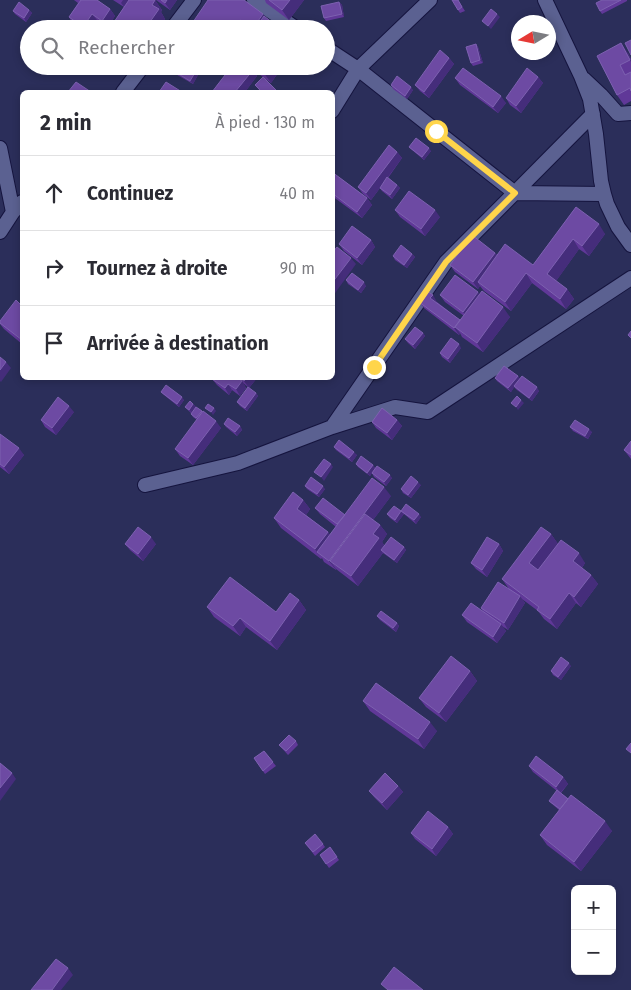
<!DOCTYPE html>
<html lang="fr">
<meta charset="utf-8">
<style>
:root{--surface:#fff;--page:#f2f2f3;--text:#2b2b33;--muted:#7c7c81;--line:#e1e1e2}
body{margin:0;font-family:"Fira Sans",sans-serif;background:var(--page);color:var(--text)}
.controls{position:absolute;right:15px;bottom:15px;display:grid;overflow:hidden;border-radius:8px;box-shadow:0 2px 8px #0003}
.controls button{width:45px;height:45px;display:grid;place-items:center;padding:0;border:0;border-bottom:1px solid var(--line);background:var(--surface);color:var(--text);font:25px sans-serif}
.compass{position:absolute;left:511px;top:15px;width:45px;height:45px;border-radius:50%;background:var(--surface);box-shadow:0 2px 8px #0003;rotate:260deg}
.stop{position:absolute;width:15px;height:15px;margin:-11px;border:4px solid #ffd54a;border-radius:50%;background:#fff}
.stop.end{background:#ffd54a;border-color:#fff;box-shadow:0 1px 5px #0008}
.list{margin:0;padding:0;list-style:none}
h2{display:flex;justify-content:space-between;align-items:center;height:65px;margin:0;padding:0 20px;font-size:21px}
h2 small{font-size:16px;font-weight:400;color:var(--muted)}
.list li{display:grid;grid-template-columns:32px 1fr auto;gap:15px;align-items:center;box-sizing:border-box;height:75px;padding:0 20px;border-top:1px solid var(--line)}
.list b{display:block;font-size:19px;white-space:nowrap}
.list em{font-size:16px;font-style:normal;color:var(--muted)}
.icon{flex:none;width:28px;height:28px;fill:none;stroke:currentColor;stroke-width:2;stroke-linecap:round;stroke-linejoin:round}
.map{position:relative;flex:none;width:631px;height:990px;overflow:hidden}
.search{position:absolute;background:var(--surface);box-shadow:0 2px 8px #0003;left:20px;top:20px;width:315px;height:55px;display:flex;align-items:center;gap:12px;box-sizing:border-box;padding:0 18px;border-radius:28px;color:var(--muted);font-size:19px}
.panel{position:absolute;background:var(--surface);box-shadow:0 2px 8px #0003;left:20px;top:90px;width:315px;height:290px;border-radius:8px}
.map>svg:first-child{display:block}
.lines{fill:none;stroke-linecap:round;stroke-linejoin:round}
.minor-casing{stroke:#15143e;stroke-width:16}
.minor{stroke:#5b6191;stroke-width:14}
.wall{fill:#603898}
.shaded-wall{fill:#452d7b}
.building{fill:#6d4aa3;stroke:#7d61b0}
.route{stroke:#ffd54a;stroke-width:6}
</style>
<div class="map">
<svg width="631" height="990" viewBox="0 0 631 990">
<rect width="100%" height="100%" fill="#2b2e5a"/>
<g class="lines">
<g class="minor-casing">
<path id="minor" d="M254,0l43,29
M545,0l36,76 9,23 6,35 5,47 3,13 3,10 11,23 13,18
M172,29l22,-29
M326,48l32,21 157,124 89,1
M584,79l17,16 17,19 13,-1
M123,92l20,-26
M332,111l26,-42 72,-69
M0,148l13,64
M0,232l13,-20 9,-10
M332,427l114,-165 147,-148
M145,485l93,-22 94,-36 63,-20 33,5 203,-134"/>
</g>
<use href="#minor" class="minor"/>
</g>
<path class="wall" d="M74,0h23l13,9 5,7 -8,12 -10,-8 -6,9h-11l-7,-5 -4,-7 9,-14z
M113,0h42l7,10 -1,2 4,7 -6,10h-45l-2,-4 12,-18z
M156,0h21l-7,10z
M265,0h39l-15,20 -23,-17z
M458,0l7,11 -5,2 -2,-3z
M602,0h25v1l-25,13 -2,-3z
M339,2l3,3 2,12 -18,4 -2,-3z
M29,10l3,3 -6,9 -11,-8 -2,-3z
M266,18l15,11h-84l-4,-7z
M476,44l2,3 5,16 -10,3 -2,-3z
M628,53l3,6v42l-7,4 -7,-10 -20,-39z
M449,58l5,6 -25,34 -9,-7 -5,-6z
M232,66h51l-12,17 -7,-5 14,14h-17l-6,-7 8,-8 -11,-8 5,7 -12,16h-33z
M169,68l29,7 -5,9 -21,-12z
M538,77l5,6 -22,30 -11,-8 -4,-7z
M455,78l51,25 -8,10 -38,-28z
M391,85l22,5 -6,9 -14,-10z
M409,147l22,4 -7,9 -12,-10z
M397,152l5,6 -14,20 9,7 3,3 -8,11 -10,-8 -2,-3 -9,12 -8,-6 -5,-7z
M332,172l35,26 5,7 -10,13 -30,-22z
M576,207l29,27 -16,22 -10,-7 -23,32 11,8 7,10 -8,10 -34,-26 -21,28 -27,-20 -4,-5 -2,3 -23,-17 -5,-7 45,-12 2,2 36,10z
M395,210l45,7 -15,19 -25,-19z
M371,240l4,7 -13,18 -18,-14 -5,-7z
M412,254l3,3 -8,11 -12,-8 -2,-4z
M346,280l20,6 -5,7 -13,-9z
M440,295h40l30,22 -27,35 -21,-15 -2,-4 -1,2 -35,-27 -5,-6h18l23,18 4,-4 -19,-14z
M22,306v38l-18,-15 -4,-5v-3z
M423,333l2,3 -10,13 -7,-6 -3,-4z
M461,348l-11,15 -8,-6 -2,-4z
M518,376l2,3 19,12 -7,10 -15,-11 -3,-3 -3,5 -14,-11 -2,-3z
M213,378h44l-8,10 -6,-5 3,5 -6,8 -8,-6 -3,5 -12,-10 -5,-6z
M161,392l23,8 -5,7 -15,-12z
M256,393l2,3 -11,15 -7,-5 -3,-4z
M193,404l3,3 6,4 19,17 -28,37 -13,-9 -5,-7 22,-29 -4,-3 -2,-3v-1l-6,-6z
M74,412l-18,23 -11,-8 -4,-7z
M397,420l5,6 -10,14 -16,-12 -4,-6z
M224,424l16,2 2,4 -5,6 -11,-9z
M570,427l22,5 -4,7 -15,-8z
M0,434l24,21 -15,19 -9,-7z
M631,441v18l-7,-9z
M334,447l23,8 -5,7 -16,-12z
M356,464l17,1 2,3 17,10 -6,8 -12,-9 -2,-4 2,-3 -4,6 -12,-9z
M421,485l-10,13 -8,-5 -2,-4z
M305,486l20,3 -6,8 -12,-8z
M391,496l-18,24 7,5 7,9 -5,8 2,3 20,2 2,3 -9,13 -14,-10 -25,33 -22,-17v1l-12,-8 -2,-4 -1,1 -40,-31 -7,-10 29,-18 7,9 -4,6 22,17 2,3 6,-8 -16,-13 -5,-6 30,7z
M401,511l20,6 -5,7 -12,-10z
M401,511l3,3 -7,9 -7,-5 -3,-4z
M551,534l7,10 27,19 -3,5 9,7 7,9 -17,23 -5,-4 -19,26 -13,-10 -6,-8 -16,-12 3,4 -17,27 -6,-4 4,5 -9,12 -30,-21 -5,-7 21,-3 -2,-4 28,-19 -7,-10z
M125,544h31l-13,17 -13,-11z
M499,544l4,7 -16,26 -11,-8 -5,-6z
M299,600l7,10 -29,40 -31,-23 -6,9 -26,-19 -7,-10 69,5z
M377,616l20,7 2,3 -3,6 -16,-12z
M571,666l-10,14 -8,-5 -2,-4z
M470,671l7,10 -31,41 -20,-15 -7,-9z
M363,701l74,30 -13,18 -54,-38z
M296,741l2,4 -10,10 -9,-10z
M264,751l12,15 -11,8 -11,-16z
M529,766l34,11 5,7 -7,9 51,38 -31,40 -34,-26 -7,-10 19,-25 -7,-6 -3,-3 8,-10 -24,-19z
M398,786l5,6 -16,18 -13,-13 -5,-6z
M448,827l5,7 -17,22 -21,-17 -4,-6z
M305,843l18,1 2,3 -10,9z
M330,847l9,13 -10,8 -9,-13z"/>
<path class="shaded-wall" d="M123,0h10l-7,9 -5,-6z
M155,0l7,10 -1,2 4,7 -6,10h-14l7,-24z
M167,0h10l-7,10 -5,-7z
M290,0h14l-15,20 -7,-10z
M339,2l3,3 2,12 -2,-3z
M110,9l5,7 -8,12 -5,-7z
M29,10l3,3 -6,9 -2,-4z
M92,14l5,6 -6,9h-7l-1,-2z
M263,14l7,9 -4,6h-13z
M497,14l3,3 -9,12 -3,-3z
M240,20l7,9h-13z
M621,43l7,10 3,6v3z
M476,44l2,3 5,16 -3,-3z
M449,58l5,6 -25,34 -5,-6z
M269,66h14l-12,17 -7,-10z
M253,70l4,6 -12,16h-10z
M196,71l2,4 -5,9 -3,-3z
M538,77l5,6 -22,30 -5,-7z
M411,87l2,3 -6,9 -2,-3z
M501,96l5,7 -8,10 -5,-6z
M429,148l2,3 -7,9 -2,-3z
M397,152l5,6 -31,42 -5,-7z
M397,185l3,3 -8,11 -2,-4z
M367,198l5,7 -10,13 -5,-6z
M435,210l5,7 -15,19 -4,-7z
M599,224l6,10 -16,22 -7,-10z
M573,239l6,10 -25,35 -7,-10z
M371,240l4,7 -13,18 -5,-7z
M495,253l5,7 -22,22 2,4 -2,3 -5,-7z
M412,254l3,3 -8,11 -3,-3z
M351,258l5,6 -23,32 -1,-13z
M526,273l6,10 -21,28 -6,-9z
M364,282l2,4 -5,7 -3,-3z
M567,289l7,10 -8,10 -6,-10z
M478,292l5,7 -15,20 -5,-7z
M433,295l4,7 -2,2 -5,-6z
M503,307l7,10 -27,35 -6,-9z
M455,327l5,6 -1,2 -5,-7z
M423,333l2,3 -10,13 -2,-4z
M459,344l2,4 -11,15 -2,-4z
M6,362l5,6 -10,14 -1,-1v-11z
M518,376l2,3 -9,13 -3,-4z
M247,378h10l-8,10 -5,-7z
M242,381l4,7 -6,8 -4,-7z
M228,384l4,6 -3,5 -4,-7z
M537,387l2,4 -7,10 -3,-3z
M256,393l2,3 -11,15 -2,-3z
M182,397l2,3 -5,7 -2,-3z
M521,400l3,3 -6,7 -2,-3z
M193,404l3,3 -4,6 -3,-3z
M69,406l5,6 -18,23 -4,-7z
M214,408l2,3 -3,4 -2,-3z
M397,420l5,6 -10,14 -5,-7z
M216,421l5,7 -28,37 -5,-7z
M240,426l2,4 -5,6 -2,-4z
M589,429l3,3 -4,7 -3,-3z
M19,448l5,7 -15,19 -5,-7z
M354,452l3,3 -5,7 -3,-4z
M331,464l2,3 -9,14 -3,-4z
M373,465l2,3 -5,8 -3,-3z
M390,475l2,3 -6,8 -2,-4z
M418,482l3,3 -10,13 -3,-3z
M323,486l2,3 -6,8 -2,-3z
M384,487l7,9 -53,71 -8,-6 6,8v1l-7,-9z
M303,500l7,9 -6,9 -7,-9z
M401,511l3,3 -7,9 -2,-3z
M419,514l2,3 -5,7 -2,-4z
M380,525l7,9 -5,8 4,6 -5,2 2,3 -25,33 -7,-10 22,-42z
M328,532l7,9 -18,11 4,7 -6,-10z
M551,534l7,10 -22,29 -7,-10z
M151,537l5,7 -13,17 -5,-7z
M499,544l4,7 -16,26 -5,-7z
M404,547l2,3 -9,13 -3,-3z
M579,553l6,10 -5,8 -7,-10z
M591,575l7,9 -17,23 -7,-10z
M569,593l7,10 -19,26 -7,-10z
M520,596l5,7 -17,27 -4,-7z
M299,600l7,10 -29,40 -7,-9z
M240,618l6,9 -6,9 -7,-10z
M397,623l2,3 -3,6 -3,-4z
M501,624l5,7 -9,12 -4,-6z
M569,663l2,3 -10,14 -3,-3z
M470,671l7,10 -31,41 -7,-9z
M430,722l7,9 -13,18 -6,-10z
M12,773l4,6 -16,22v-13z
M563,777l5,7 -8,9 -4,-6z
M398,786l5,6 -16,18 -5,-7z
M605,821l7,10 -31,40 -7,-9z
M448,827l5,7 -17,22 -4,-7z
M68,968l5,7 -12,15h-9z"/>
<path class="building" d="M81,0h16l13,9 -8,12 -10,-7 -9,13 -14,-10z
M129,0h26l-3,5 7,4 -14,20h-28l-5,-4z
M161,0h6l-2,3z
M208,0h36l19,14 -10,14 -13,-8 -6,9h-32l-9,-7z
M269,0h21l-8,10z
M452,0h6l4,7 -4,3z
M602,0h19l-21,11 -4,-8z
M19,2l10,8 -5,8 -11,-7z
M339,2l3,12 -18,4 -3,-12z
M491,9l6,5 -9,12 -6,-5z
M264,16l17,13h-26z
M43,21l11,8h-16z
M518,32v9l-2,-8z
M631,40v15l-6,-12z
M621,43l9,17 -10,5 5,10 6,-3v19l-1,-3 -13,7 -20,-39z
M476,44l4,16 -9,3 -5,-16z
M440,50l9,8 -25,34 -9,-7z
M171,66h16l9,5 -6,10 -21,-13z
M232,66h17l4,4 -18,22h-23z
M255,66h14l-5,7z
M463,68l38,28 -8,11 -38,-29z
M527,68l11,9 -22,29 -10,-8z
M397,76l14,11 -6,9 -14,-11z
M263,77l14,14 -1,1h-14l-7,-7z
M76,82l15,10h-23z
M166,82l16,10h-23z
M416,138l13,10 -7,9 -13,-10z
M389,145l8,7 -31,41 -8,-6z
M332,172l35,26 -10,14 -25,-19z
M387,177l10,8 -7,10 -10,-7z
M409,191l26,19 -14,19 -26,-19z
M576,207l23,17 -17,22 -9,-7 -26,35 20,15 -7,10 -34,-26 -21,29 -27,-20 27,-38 28,21z
M352,226l19,14 -14,18 -18,-14z
M472,235l23,18 -22,29 -23,-17z
M401,245l11,9 -8,11 -11,-9z
M337,247l14,11 -19,25v-30z
M352,273l12,9 -6,8 -12,-10z
M455,275l23,17 -15,20 -23,-17z
M427,291l6,4 -3,3 30,22 -6,8 -35,-26z
M482,291l21,16 -26,36 -22,-16z
M16,300l6,6v34l-22,-17v-2z
M415,327l8,6 -10,12 -8,-6z
M631,331v7l-3,-3z
M451,338l8,6 -11,15 -8,-6z
M0,357l6,5 -6,8z
M504,366l14,10 -10,12 -13,-10z
M522,376l15,11 -8,11 -15,-12z
M213,378h24l5,3 -6,8 -8,-5 -3,4 -13,-9z
M240,378h7l-3,3z
M166,385l16,12 -5,7 -16,-12z
M248,387l8,6 -11,15 -8,-6z
M517,396l4,4 -5,7 -5,-4z
M58,397l11,9 -17,22 -11,-8z
M190,401l3,3 -4,6 -4,-3z
M208,404l6,4 -3,4 -6,-4z
M196,407l6,4 -6,7 -5,-4z
M382,408l15,12 -10,13 -15,-11z
M203,411l13,10 -28,37 -13,-9z
M228,418l12,8 -5,6 -11,-8z
M575,420l14,9 -4,7 -15,-9z
M0,434l19,14 -15,19 -4,-3z
M339,440l15,12 -5,6 -15,-11z
M631,441v14l-7,-5z
M361,456l12,9 -6,8 -11,-9z
M324,459l7,5 -10,13 -7,-5z
M377,466l13,9 -6,7 -12,-9z
M411,476l7,6 -10,13 -7,-6z
M311,477l12,9 -6,8 -12,-8z
M372,478l12,9 -55,74 -12,-9z
M293,492l10,8 -6,9 31,23 -13,17 -41,-31z
M323,498l22,17 -8,9 -22,-16z
M406,504l13,10 -5,6 -13,-9z
M394,506l7,5 -6,9 -8,-6z
M365,514l15,11 -7,9 6,4 -28,38 -21,-15z
M138,527l13,10 -13,17 -13,-10z
M541,527l10,7 -22,29 9,7 23,-30 18,13 -6,8 18,14 -17,22 -5,-4 -19,26 -13,-9 2,-3 -37,-28z
M391,537l13,10 -10,13 -13,-10z
M487,537l12,7 -17,26 -11,-7z
M230,577l46,35 14,-19 9,7 -29,41 -30,-23 -7,8 -26,-19z
M498,582l22,14 -16,27 -23,-15z
M471,603l30,21 -8,13 -31,-22z
M381,611l16,12 -4,5 -16,-12z
M451,656l19,15 -31,42 -20,-15z
M561,657l8,6 -11,14 -7,-6z
M376,683l54,39 -12,17 -55,-38z
M289,735l7,6 -10,10 -7,-6z
M631,743v10l-5,-4z
M264,751l9,11 -10,9 -9,-13z
M536,756l27,21 -7,10 -27,-21z
M0,763l12,10 -12,15z
M385,773l13,13 -16,17 -13,-12z
M557,790l11,9 -8,10 -11,-8z
M571,795l34,26 -31,41 -34,-27z
M428,811l20,16 -16,22 -21,-16z
M315,834l8,10 -10,8 -8,-9z
M330,847l7,10 -11,7 -6,-9z
M56,959l12,9 -16,22h-21z
M394,967l29,23h-35l-7,-6z"/>
<g class="lines">
<path class="route" d="M374,367l72,-105 69,-69 -79,-62"/>
</g>
</svg>
<div class="controls">
<button>+</button>
<button>−</button>
</div>
<svg class="compass" viewBox="-18 -18 36 36"><path d="M0-13l5 13h-10z" fill="#e53935"/><path d="M0 13l5-13h-10z" fill="#7c7c81"/></svg>
<div class="stop" style="left:436px;top:131px"></div>
<div class="stop end" style="left:374px;top:367px"></div>
<div class="search"><svg class="icon" aria-label="search" viewBox="0 0 24 24"><circle cx="10" cy="10" r="6"/><path d="M15 15l6 6"/></svg>Rechercher</div>
<section class="panel">
<h2>2 min<small>À pied · 130 m</small></h2>
<ul class="list">
<li><svg class="icon" aria-label="ahead" viewBox="0 0 24 24"><path d="M12 20V5M6 11l6-6 6 6"/></svg><div><b>Continuez</b></div><em>40 m</em></li>
<li><svg class="icon" aria-label="right" viewBox="0 0 24 24"><path d="M7 20v-9h11M14 6l5 5-5 5"/></svg><div><b>Tournez à droite</b></div><em>90 m</em></li>
<li><svg class="icon" aria-label="arrive" viewBox="0 0 24 24"><path d="M6 21V4h12l-3 4 3 4H6"/></svg><div><b>Arrivée à destination</b></div></li>
</ul>
</section>
</div>
